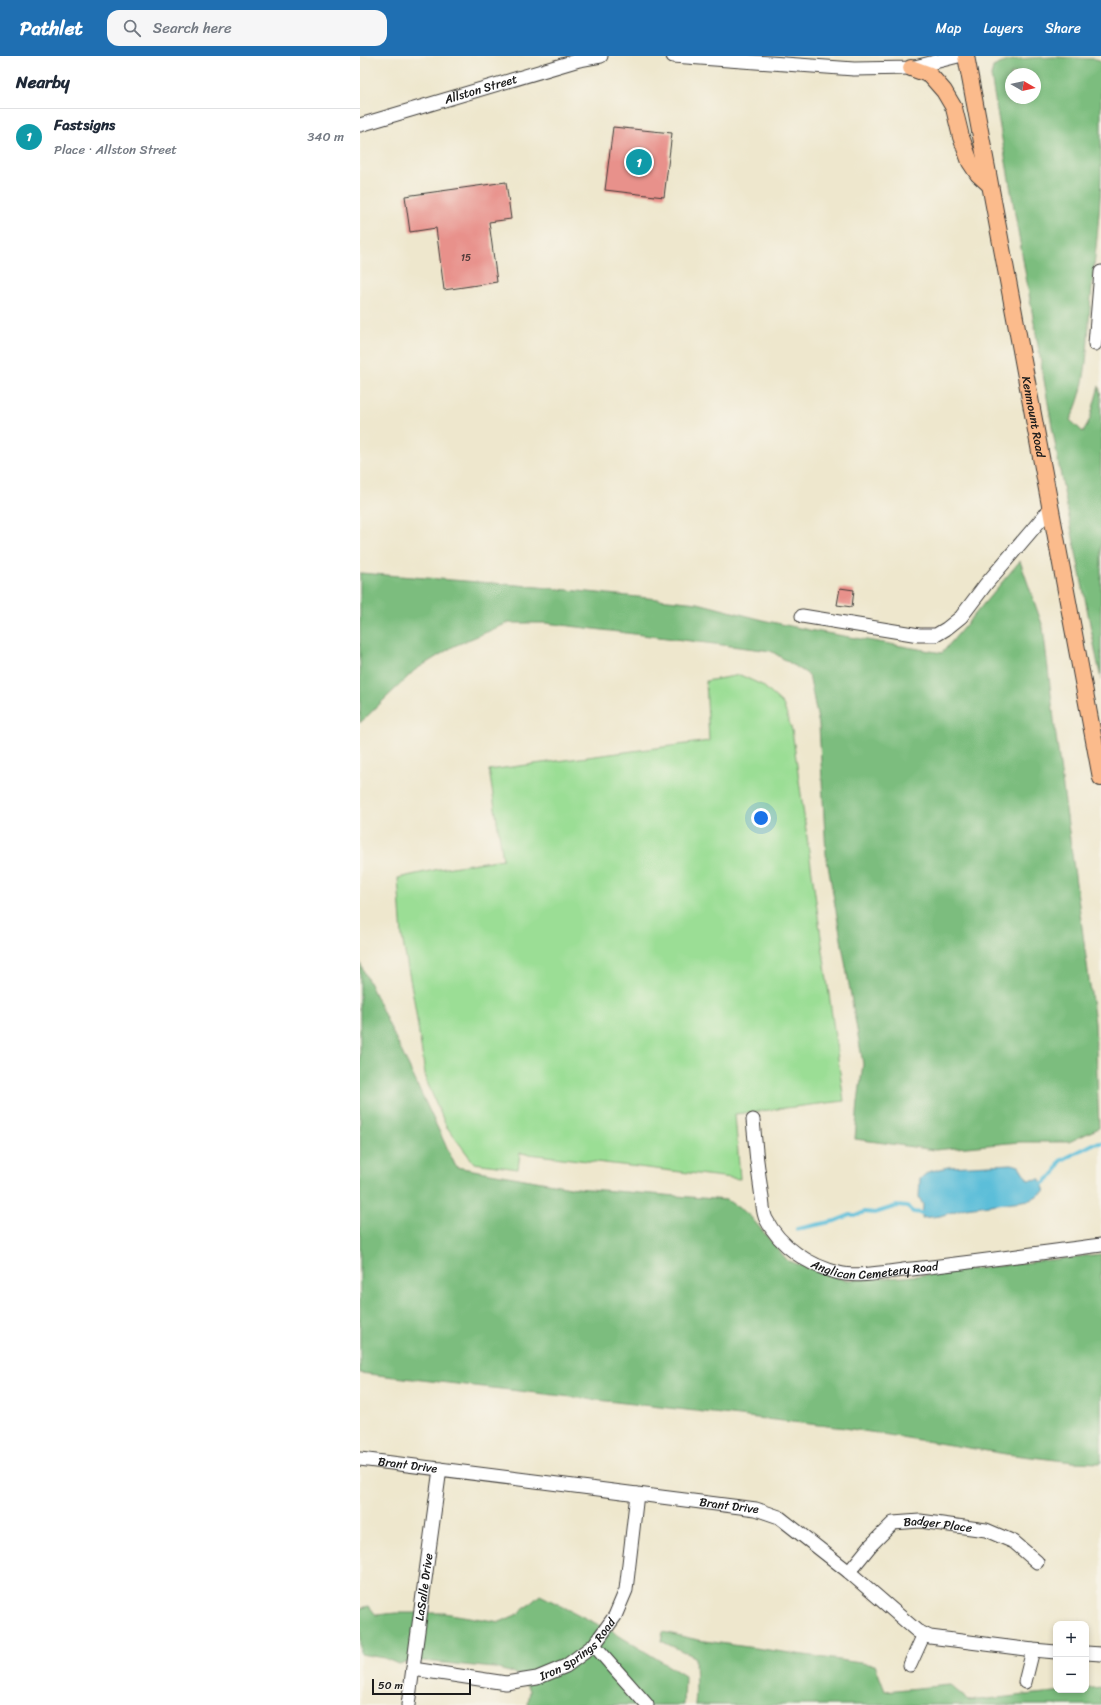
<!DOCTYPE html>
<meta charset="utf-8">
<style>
:root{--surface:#fff;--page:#f6f6f7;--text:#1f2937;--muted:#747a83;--line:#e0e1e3;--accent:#1f6fb2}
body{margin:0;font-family:Sriracha,sans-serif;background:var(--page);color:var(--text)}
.controls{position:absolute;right:12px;bottom:12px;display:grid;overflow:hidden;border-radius:8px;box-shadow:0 2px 6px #0003}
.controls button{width:36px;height:36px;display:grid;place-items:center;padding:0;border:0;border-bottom:1px solid var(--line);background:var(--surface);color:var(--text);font:20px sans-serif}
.compass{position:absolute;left:645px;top:12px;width:36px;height:36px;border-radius:50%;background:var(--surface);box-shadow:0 2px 6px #0003;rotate:99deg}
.scale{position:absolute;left:12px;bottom:10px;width:99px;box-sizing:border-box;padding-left:4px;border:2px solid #1c1c1c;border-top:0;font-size:11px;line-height:14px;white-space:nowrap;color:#1c1c1c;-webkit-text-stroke:3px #f7f3e8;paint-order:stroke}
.you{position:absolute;left:401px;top:762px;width:14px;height:14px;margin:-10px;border:3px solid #fff;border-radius:50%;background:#1a73e8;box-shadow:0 0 0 6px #1a73e833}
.badge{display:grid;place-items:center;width:26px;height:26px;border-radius:50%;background:var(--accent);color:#fff;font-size:13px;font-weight:700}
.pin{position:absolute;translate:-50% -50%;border:2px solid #fff;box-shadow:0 1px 4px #0006}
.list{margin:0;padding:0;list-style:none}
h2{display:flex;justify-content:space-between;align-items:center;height:52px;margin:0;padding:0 16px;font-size:17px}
h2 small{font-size:13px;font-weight:400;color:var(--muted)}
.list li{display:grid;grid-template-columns:26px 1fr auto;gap:12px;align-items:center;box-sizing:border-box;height:56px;padding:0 16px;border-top:1px solid var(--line)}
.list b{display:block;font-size:15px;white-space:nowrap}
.list p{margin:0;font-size:13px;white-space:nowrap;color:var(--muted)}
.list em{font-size:13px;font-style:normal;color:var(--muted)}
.icon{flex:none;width:22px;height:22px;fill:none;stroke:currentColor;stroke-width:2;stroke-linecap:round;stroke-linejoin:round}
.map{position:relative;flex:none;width:741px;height:1649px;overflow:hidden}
header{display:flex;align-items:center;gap:24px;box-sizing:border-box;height:56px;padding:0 20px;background:var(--accent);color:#fff}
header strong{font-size:19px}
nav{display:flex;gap:22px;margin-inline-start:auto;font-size:14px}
.search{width:280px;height:36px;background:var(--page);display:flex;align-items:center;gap:10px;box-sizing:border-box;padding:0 14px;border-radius:12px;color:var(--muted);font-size:15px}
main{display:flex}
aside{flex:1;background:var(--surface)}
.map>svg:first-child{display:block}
.green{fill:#9bde95;stroke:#5c7d58}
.forest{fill:#7cbd7e;stroke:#4c6c4d;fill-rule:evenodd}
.water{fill:#5bbed9;stroke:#3c6d7a}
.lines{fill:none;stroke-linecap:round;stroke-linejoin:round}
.stream{stroke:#5bbed9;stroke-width:4}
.building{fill:#e8918b}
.minor-casing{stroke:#3c3a37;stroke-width:15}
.major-casing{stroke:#3c3a37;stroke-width:18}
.minor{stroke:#fff;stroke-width:13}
.major{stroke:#fbbb8c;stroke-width:16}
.labels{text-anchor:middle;stroke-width:3;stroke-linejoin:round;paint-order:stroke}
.number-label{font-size:10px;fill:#4f3938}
.street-label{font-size:12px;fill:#1c1c1c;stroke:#f7f3e8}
</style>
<header>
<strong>Pathlet</strong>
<div class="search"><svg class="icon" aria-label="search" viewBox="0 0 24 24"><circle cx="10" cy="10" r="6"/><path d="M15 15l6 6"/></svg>Search here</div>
<nav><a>Map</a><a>Layers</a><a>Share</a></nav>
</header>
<main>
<aside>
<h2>Nearby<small></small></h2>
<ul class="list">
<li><span class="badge" style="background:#0f9aa8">1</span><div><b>Fastsigns</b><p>Place · Allston Street</p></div><em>340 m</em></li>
</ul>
</aside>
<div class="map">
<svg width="741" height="1649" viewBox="0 0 741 1649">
<rect width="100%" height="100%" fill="#f7f3e8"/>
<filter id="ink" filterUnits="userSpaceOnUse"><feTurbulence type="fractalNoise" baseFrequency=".025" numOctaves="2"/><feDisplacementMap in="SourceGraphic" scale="8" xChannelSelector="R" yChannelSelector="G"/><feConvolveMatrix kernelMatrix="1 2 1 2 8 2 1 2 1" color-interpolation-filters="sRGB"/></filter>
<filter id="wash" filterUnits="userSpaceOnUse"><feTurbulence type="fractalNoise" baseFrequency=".012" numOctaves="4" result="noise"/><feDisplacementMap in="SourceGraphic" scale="16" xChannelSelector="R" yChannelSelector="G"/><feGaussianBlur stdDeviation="0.9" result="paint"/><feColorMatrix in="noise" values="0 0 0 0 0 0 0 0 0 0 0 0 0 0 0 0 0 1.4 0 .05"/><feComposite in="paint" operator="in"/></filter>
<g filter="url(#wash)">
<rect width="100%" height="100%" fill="#eee7cd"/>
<path class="green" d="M380,619l22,10 21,19 9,26 52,371 -109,13 5,65 -220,-26 -2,16 -44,-6 -28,-37 -20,-46 -12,-80 -12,-63 -4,-59 41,-9 64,-10 -14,-89 220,-29 -3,-60z"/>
<path class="forest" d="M694,1l43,2 4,3c0,38 0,75 0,113 -1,44 -7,88 -11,133 -3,36 -2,79 -20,112l13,12 7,-13 9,-33 2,12v282l-42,-214 -68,-390 2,-9c18,-10 42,-9 61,-10zM651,18h24v24h-24z
M660,505l23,66 13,109 39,287 4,105 -30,14h-50l-84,8 -80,-11 3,-37 5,-38 -37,-210 -7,-129 -10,-50 -38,-24 -225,-28h-38l-54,23 -39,24 -55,53v-150l158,12 180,18 69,18 42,9 133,23z
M0,907l96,204 120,21 151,12 22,15 39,46 57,19 59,-3 197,-23v209l-28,-1 -67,-8 -161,-26 -485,-55z
M180,1539l73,37 72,44 -1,29h-156l2,-15 -9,-15 -27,-7 -71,-7 -25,3 -14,-6 -24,-4v-46l9,-2 7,9 20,-2h48l56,9 18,-8z
M303,1576l35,8 177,25 10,26 65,-6 19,16 132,-14v18h-406l1,-13 -1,-35 -34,-16z"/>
<path class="water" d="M652,1108l7,2 9,14 12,-1 5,12 -15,9 -65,8 -25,8 -18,2 1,-13 -4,-8 1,-18 8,-7 20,-5z"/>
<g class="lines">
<path class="stream" d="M682,1128l13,-11 5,-12 33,-17 8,-1
M437,1173l38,-8 15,-6h8l6,-3 11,1 22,-7 10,1 6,5 9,1"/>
</g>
<g id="blocks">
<path class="building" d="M253,71l59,6 -8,64 -59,-7z
M146,126l5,37 -22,3 8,60 -53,8 -8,-62 -26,4 -5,-36z
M480,532l14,2 -2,17 -15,-2z"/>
</g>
</g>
<g filter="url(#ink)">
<use href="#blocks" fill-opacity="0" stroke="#3c3a37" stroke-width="1"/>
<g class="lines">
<g class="minor-casing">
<g id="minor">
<path d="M313,0l181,13 57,-1 47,-12"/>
<path id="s1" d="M0,69l219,-65 22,-4"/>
<path d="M735,288l6,-72"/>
<path d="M442,560l117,19h17l10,-6 15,-12 25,-33 64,-75"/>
<path id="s2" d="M393,1064c2,26 5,52 9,78 1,7 1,15 4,21 14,28 44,47 73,54 20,5 52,-2 73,-4 63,-7 126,-16 189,-24"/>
<path id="s3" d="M0,1403l396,50 23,8 70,55 68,59 13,6 103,13 23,2"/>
<path id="s4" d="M489,1516l22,-27 22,-22 27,-2 66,9 28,12 23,20"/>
<path d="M234,1589l53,60"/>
<path d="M726,1597l15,1"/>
<path d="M550,1609l14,-31"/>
<path id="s5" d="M53,1613l93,14 31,-5 29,-12 28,-21 21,-29 11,-26 11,-96"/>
<path d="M665,1626l8,-32"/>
<path id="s6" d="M48,1649l32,-236"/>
</g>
</g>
<g class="major-casing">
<g id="major">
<path id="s7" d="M606,0l135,722"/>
<path d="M551,12l19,7 14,16 10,17 7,29 9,25 8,12 11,10"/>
</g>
</g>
<use href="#minor" class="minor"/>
<use href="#major" class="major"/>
</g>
</g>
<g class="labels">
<g class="number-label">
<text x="106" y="205">15</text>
</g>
<g class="street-label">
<text dy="4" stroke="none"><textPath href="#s1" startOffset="126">Allston Street</textPath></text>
<text dy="4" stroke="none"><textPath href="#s7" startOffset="367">Kenmount Road</textPath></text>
<text dy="4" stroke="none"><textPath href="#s2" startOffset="229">Anglican Cemetery Road</textPath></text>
<text dy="4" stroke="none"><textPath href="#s3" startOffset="48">Brant Drive</textPath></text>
<text dy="4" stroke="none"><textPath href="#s3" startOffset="372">Brant Drive</textPath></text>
<text dy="4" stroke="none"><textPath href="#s4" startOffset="111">Badger Place</textPath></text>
<text dy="4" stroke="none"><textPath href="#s6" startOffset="119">LaSalle Drive</textPath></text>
<text dy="4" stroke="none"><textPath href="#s5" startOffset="176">Iron Springs Road</textPath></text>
</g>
</g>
</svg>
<div class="controls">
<button>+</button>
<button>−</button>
</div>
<svg class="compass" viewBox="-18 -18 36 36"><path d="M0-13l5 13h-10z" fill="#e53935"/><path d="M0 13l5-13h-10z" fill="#747a83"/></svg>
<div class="scale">50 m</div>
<div class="you"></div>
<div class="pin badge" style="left:279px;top:106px;background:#0f9aa8">1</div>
</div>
</main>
